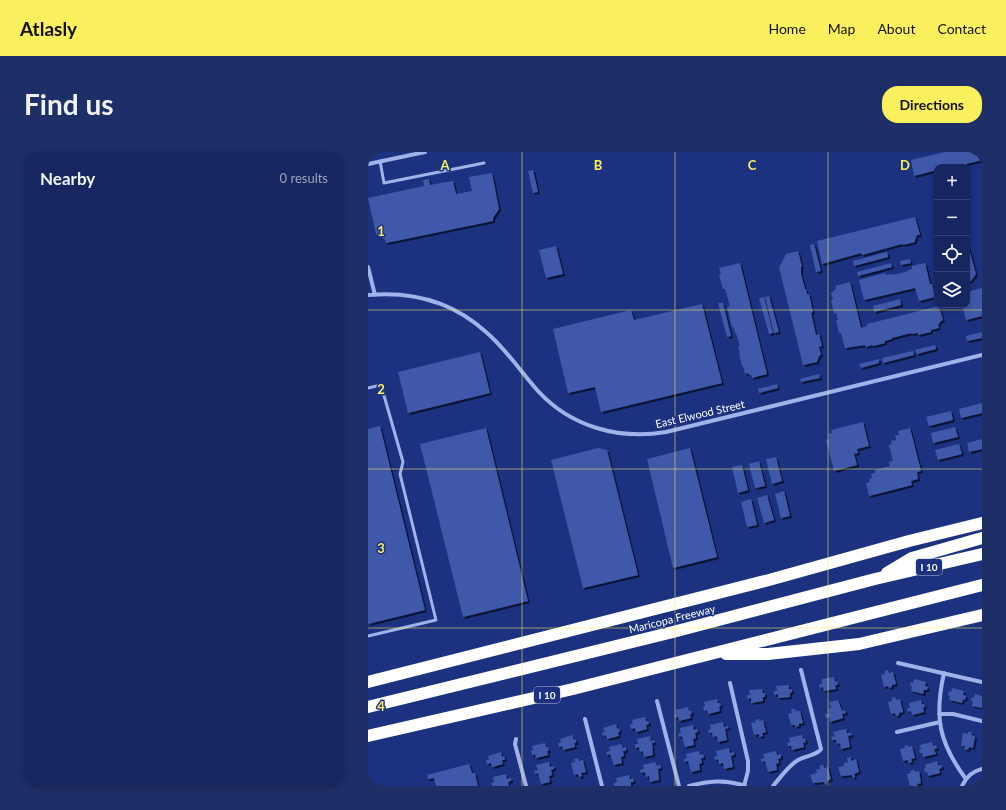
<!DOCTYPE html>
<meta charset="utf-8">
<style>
:root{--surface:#152661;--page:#1e2e67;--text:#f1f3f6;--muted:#9da5bd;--line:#344376;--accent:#faef5d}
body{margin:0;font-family:Lato,sans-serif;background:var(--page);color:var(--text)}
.controls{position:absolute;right:12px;top:12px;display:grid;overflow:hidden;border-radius:8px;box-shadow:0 2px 6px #0003}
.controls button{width:36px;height:36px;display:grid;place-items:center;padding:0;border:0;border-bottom:1px solid var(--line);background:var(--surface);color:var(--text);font:20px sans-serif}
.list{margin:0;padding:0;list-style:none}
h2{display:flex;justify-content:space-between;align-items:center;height:52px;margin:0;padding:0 16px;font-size:17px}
h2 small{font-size:13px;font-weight:400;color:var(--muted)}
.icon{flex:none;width:22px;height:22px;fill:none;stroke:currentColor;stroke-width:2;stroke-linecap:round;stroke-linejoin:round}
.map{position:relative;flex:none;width:614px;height:634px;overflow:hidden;border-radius:16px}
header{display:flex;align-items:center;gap:24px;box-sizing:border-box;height:56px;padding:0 20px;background:var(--accent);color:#111}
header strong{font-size:19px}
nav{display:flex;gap:22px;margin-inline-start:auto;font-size:14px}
.intro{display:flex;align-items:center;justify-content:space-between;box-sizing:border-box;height:96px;padding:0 24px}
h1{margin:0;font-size:28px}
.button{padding:10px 18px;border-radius:16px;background:var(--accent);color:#111;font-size:14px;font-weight:700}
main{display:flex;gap:24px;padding:0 24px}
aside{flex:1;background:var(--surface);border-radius:16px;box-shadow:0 2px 6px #0003}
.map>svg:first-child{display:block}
.building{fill:#4058a9;filter:url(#shadow)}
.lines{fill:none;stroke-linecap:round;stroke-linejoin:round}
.lane{stroke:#a0b2ea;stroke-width:3}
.street{stroke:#a0b2ea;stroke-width:4}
.highway{stroke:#fff;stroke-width:12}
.grid{fill:none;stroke:#faef5d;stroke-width:1;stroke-opacity:0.55}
.labels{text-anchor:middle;stroke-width:3;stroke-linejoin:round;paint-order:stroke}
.shield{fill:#1c3281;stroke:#bbc2d9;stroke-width:1}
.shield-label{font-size:10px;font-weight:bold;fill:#fff}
.street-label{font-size:11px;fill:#fff;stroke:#1c3281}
.grid-label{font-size:13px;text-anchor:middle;font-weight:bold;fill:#faef5d;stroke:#1c3281;stroke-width:3;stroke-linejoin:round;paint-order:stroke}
</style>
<header>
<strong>Atlasly</strong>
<nav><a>Home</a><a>Map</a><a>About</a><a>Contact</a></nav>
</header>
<div class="intro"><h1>Find us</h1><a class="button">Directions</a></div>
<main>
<aside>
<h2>Nearby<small>0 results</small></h2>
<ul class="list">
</ul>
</aside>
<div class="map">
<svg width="614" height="634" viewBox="0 0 614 634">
<defs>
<filter id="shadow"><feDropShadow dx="2" dy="2" stdDeviation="0" flood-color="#0009"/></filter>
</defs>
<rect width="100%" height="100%" fill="#1c3281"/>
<path class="building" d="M577,0h36l1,8 -16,4 1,3h-7v-2l-8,2h-15v3l-23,6 -3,-16z
M165,18l5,22 -5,1 -5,-22z
M124,21l7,36 -6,9v3l-107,22 -1,-3 -9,-6 -8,-36 56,-12 -1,-6 6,-1 1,6 23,-4 3,13 16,-3 -3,-14z
M547,65l5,18h-3l-2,5v2l-12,3 -1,-1 -40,11 -1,-2 -39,11 -5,-23z
M599,89l9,33 -5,7 -4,1z
M446,92l7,27 -5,1 -6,-27z
M188,94l7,28 -17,4 -7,-28z
M430,99l4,16h-1v7l4,15h1l1,5h2l4,18 -2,1 5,22 3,-1 3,12 -3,1 2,8 -2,1 -2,6 -14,3 -24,-98 1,-1 6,-12z
M519,100l1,5 -34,9 -1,-5z
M542,107l1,4 -10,2 -1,-4z
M372,111l27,111 -15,4v-2l-5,-3 -2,1 -2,-8h-1l-3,-13h1l-2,-7h2l-4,-13h-1l-2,-6h-1l-5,-20 3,-1 -5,-17h-2l-4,-14 2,-1 -2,-6z
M523,111l1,4 -34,9 -1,-4z
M557,111l5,21h2l3,13 -16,4 -4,-13 -51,12 -5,-20 26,-7 1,2 6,-1 1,1 16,-4 -1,-1 4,-1v-3z
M482,130l11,46 6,-2v-2l72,-18 4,14 -2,1 -3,4 1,3 -8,2v2l-13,3v-2l-7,1v-1l-19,5v1l-7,2v2l-12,3 -1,-1 -6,2 -1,-2 -20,3 -4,-15h-2l-3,-13h2l-2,-7 -2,1 -3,-14h2l-2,-8h2l3,-4 -1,-2z
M614,136v28l-16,4 -4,-15h5v-13z
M401,144l10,36 -5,1 -9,-36z
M396,145l9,36 -4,1 -10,-36z
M532,147l1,6 -27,7 -1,-6z
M350,151h5l8,33 -4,1z
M334,152l20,79 -121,29 -6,-25 -27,6 -15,-64 78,-19 3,10z
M614,180v6l-15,3 -1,-5z
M567,193l1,4 -19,5 -2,-4z
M545,199l1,4 -31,8 -1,-5z
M112,200l10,41 -82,20 -10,-41z
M511,207v4l-18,5 -2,-4z
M451,222l1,4 -19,4 -1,-3z
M409,232l1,4 -19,5 -1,-4z
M614,251v10l-21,5 -2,-9z
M583,259l2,9 -24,6 -3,-9z
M495,270l6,24 -12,3 1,4 -4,1 3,11 -23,6 -8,-31 3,-1 -1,-5 4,-1 -1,-3z
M12,274l45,184 -57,14v-195z
M587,275l3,10 -25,6 -2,-10z
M118,276l42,173 -65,16 -43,-173z
M542,276l11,43 -4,1 1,7 -7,2 1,4 -43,11 -3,-13 4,-1 -1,-3 3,-1 -1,-4 4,-1v-3l15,-4 -1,-4 4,-1 -4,-16 3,-1 -1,-3 5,-1 -1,-5h4l-1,-4z
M614,287v10l-13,3 -2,-9z
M591,292l3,10 -24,6 -3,-10z
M230,296l9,2 31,125 -55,13 -32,-128z
M322,296l27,109 -44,11 -26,-109z
M408,305l6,24 -10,3 -6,-25z
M391,309l6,25 -10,2 -6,-24z
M374,313l6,25 -10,3 -6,-26z
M416,339l6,25 -9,2 -6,-24z
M399,343l7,25 -10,3 -7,-25z
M383,347l6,26 -10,2 -6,-25z
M520,518l1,3 4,-1 3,12 -4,1v2l-3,1 -1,-2 -4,1 -3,-12 4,-1v-3z
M466,525l1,5 2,-1 1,4h-3l1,4 -12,2 -1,-4 -3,1 -1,-4h3v-5z
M546,527l12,3 -1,4 3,1 -1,3h-3l-1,4 -12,-3 1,-5h-2l1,-4 2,1z
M421,533v4h3v3l-2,1v4l-12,1v-4l-4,1v-4h3l-1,-5z
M584,536l12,3 -1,4 3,1 -1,4 -2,-1 -1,4 -13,-3 1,-4 -2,-1 1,-4 2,1z
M394,537l1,4h2v4h-2v4l-12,2v-5l-4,1v-4h3l-1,-5z
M607,542l7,2v12l-10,-2 1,-5h-2l1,-4 2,1z
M527,545l1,3 4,-1 3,13 -4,1v2l-3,1 -1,-3 -4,1 -3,-12 4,-1v-3z
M349,547l1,4h2l1,3 -2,1 1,4 -12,3 -1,-4 -3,1 -1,-4 2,-1 -1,-4z
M470,548l4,11 3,-1 1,3 -4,1 1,4 -13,4 -1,-5 -3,1 -1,-4h4l-1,-5 3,-1 -2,-6z
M553,548l1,4h2l1,3 -2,1 1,4 -12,3 -1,-4 -3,1 -1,-4h3l-1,-5z
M320,555l1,4 2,-1 1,4h-2l1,4 -12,3 -1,-4 -3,1 -1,-3 2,-1 -1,-4z
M423,557h4l1,2h4l3,12 -4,1v2l-4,1v-2h-4l-3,-11 4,-1z
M277,565l1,4h2l1,3 -3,1 1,4 -11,3 -1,-4 -4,1 -1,-4 3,-1 -1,-4z
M391,567v2l4,-1 3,12 -4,1 1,3 -4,1v-3l-5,1 -3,-12 5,-1 -1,-2z
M355,570l1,5 4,-1v2l-3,1 2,11 -9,2 -1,-6 -4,1 -1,-4h-3l-1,-3 3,-1 -1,-4z
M248,572l1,5 2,-1 1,4h-2l1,4 -12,3 -1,-4 -3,1 -1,-4h3l-2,-4z
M325,573l1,5 3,-1 1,3 -3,1 1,5 -3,1 1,6 -9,2 -3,-11 -3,1 -1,-3 3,-1 -1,-5z
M478,577l1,4h4l1,2 -4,1 2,11 -9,2 -1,-6 -3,1 -1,-4h-4l-1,-3 4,-1 -2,-4z
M600,580h4l-1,3 4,1 -2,12 -4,-1 -1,3 -4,-1 1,-3h-4l2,-13 5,1z
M204,583l2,5 2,-1v4h-2l1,4 -12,3 -1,-4 -3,1 -1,-4h3l-1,-4z
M434,583l1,4 2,-1 1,4 -3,1 1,4 -12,3 -1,-4h-3l-1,-3 3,-1 -1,-4z
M282,584l1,5 3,-1 1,3h-3l1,12 -9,2 -1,-6 -3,1 -1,-5 -4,1v-4h3l-1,-5z
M564,590l1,4 3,-1 1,4h-3l2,5 -13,3 -1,-4h-2l-1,-3 2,-1 -1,-4z
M177,591l1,4h2l1,4h-2l1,4 -12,3 -1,-4 -3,1 -1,-4 2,-1 -1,-4z
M253,592l2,4 3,-1v4h-3l1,5 -3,1 1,6 -8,2 -4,-11 -3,1 -1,-3 4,-1 -1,-4z
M540,593v2l4,-1 3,12 -4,1 1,3 -4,1v-3l-5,1 -3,-12 5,-1 -1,-2z
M361,596l1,5 4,-1v3l-3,1 2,11 -9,2 -1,-6 -4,1 -1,-5 -3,1 -1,-3 3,-1 -1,-5z
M331,599l1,4 3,-1 1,4h-3l1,5 -3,1 1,6 -9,2 -3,-11 -4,1v-3l3,-1 -1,-4z
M408,599l1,4 4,-1v4l-3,1 1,4 -3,1 1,6 -9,2 -3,-11 -3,1 -1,-3 4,-1 -2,-4z
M133,600l1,5 2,-1 1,4h-3l1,4 -11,3 -1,-4 -4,1 -1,-4h3l-1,-4z
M483,605v4l5,-2 3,13 -5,2 1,3 -2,1 -1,-3 -11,1 -3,-9 6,-1v-3l4,-1 -1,-4z
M210,606l1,3 4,-1 3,12 -5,1 1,3 -3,1 -1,-3 -4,1 -3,-12 4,-1 -1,-3z
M569,609l1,4h3l1,3 -3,1 1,4 -12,3 -1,-4 -2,1 -1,-4 2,-1 -1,-3z
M181,610l1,5 4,-1v3l-3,1 1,5 -3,1 1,6 -9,2 -3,-11 -3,1 -1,-3 4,-1 -2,-5z
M287,610l2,4 3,-1 1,3 -3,1 1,11 -9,2 -1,-6 -3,1 -1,-5 -4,1 -1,-3 4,-1 -1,-4z
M101,612l3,9h3l3,13h-42l-2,-8 -6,1 -1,-4z
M452,613h3l1,3 4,-1 3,12 -4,2v3l-2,1 -1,-3 -11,1 -3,-8 7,-2 -1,-3 4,-1z
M546,618l1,2 4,-1 2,12 -4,1 1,2h-8l-3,-12 4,-1 -1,-2z
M138,622l1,5 4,-1v3l-3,1 1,4h-17l-1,-3 3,-1 -1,-5z
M261,623l1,4 3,-1 1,4h-3v4h-17v-3l3,-1 -1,-4z"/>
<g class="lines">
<path class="lane" d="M12,9l4,22 100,-20
M0,236l13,-3 22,77 -3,12 36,146 -68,16"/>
<path class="street" d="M0,12l57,-12
M0,115l7,28
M0,143c44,-4 85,7 118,37 20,17 35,40 52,59 33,36 81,49 128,41l316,-77
M530,511l84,19
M576,521c-10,44 -5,70 22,106
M362,531l18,78v10l-4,15
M289,549l22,85
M571,562h14l29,7
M217,567l17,67
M529,580l43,-10
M148,587l-1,5 11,42
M321,634c20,-5 36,-7 56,0
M405,634c8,-9 15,-20 25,-26 7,-4 20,-5 23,-11l-20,-79
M594,634c4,-9 11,-15 20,-17"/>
<path class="highway" d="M519,421l25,-15 70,-20
M358,502h42l91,-10 123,-29
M0,530l401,-102 140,-39 73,-18
M0,555l305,-75 202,-53 107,-25
M0,584l205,-47 409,-104"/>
</g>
<path class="grid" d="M154,0v634M307,0v634M460,0v634M0,158h614M0,317h614M0,476h614"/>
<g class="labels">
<g class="shield">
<rect x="548" y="407" width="26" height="16" rx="3"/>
<rect x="166" y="535" width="26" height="16" rx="3"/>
</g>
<g class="shield-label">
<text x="561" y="419">I 10</text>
<text x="179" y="547">I 10</text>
</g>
<g class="street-label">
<text transform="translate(332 262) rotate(-13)" y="4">East Elwood Street</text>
<text transform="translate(304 467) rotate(-14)" y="4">Maricopa Freeway</text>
</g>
</g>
<g class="grid-label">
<text x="77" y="18">A</text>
<text x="230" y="18">B</text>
<text x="384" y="18">C</text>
<text x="537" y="18">D</text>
<text x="13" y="84">1</text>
<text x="13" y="242">2</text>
<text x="13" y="401">3</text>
<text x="13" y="559">4</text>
</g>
</svg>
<div class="controls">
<button>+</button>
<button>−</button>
<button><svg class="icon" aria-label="locate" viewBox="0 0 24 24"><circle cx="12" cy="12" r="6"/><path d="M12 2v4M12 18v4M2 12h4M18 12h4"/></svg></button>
<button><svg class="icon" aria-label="layers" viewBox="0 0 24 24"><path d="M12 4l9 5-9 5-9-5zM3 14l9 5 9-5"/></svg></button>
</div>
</div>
</main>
